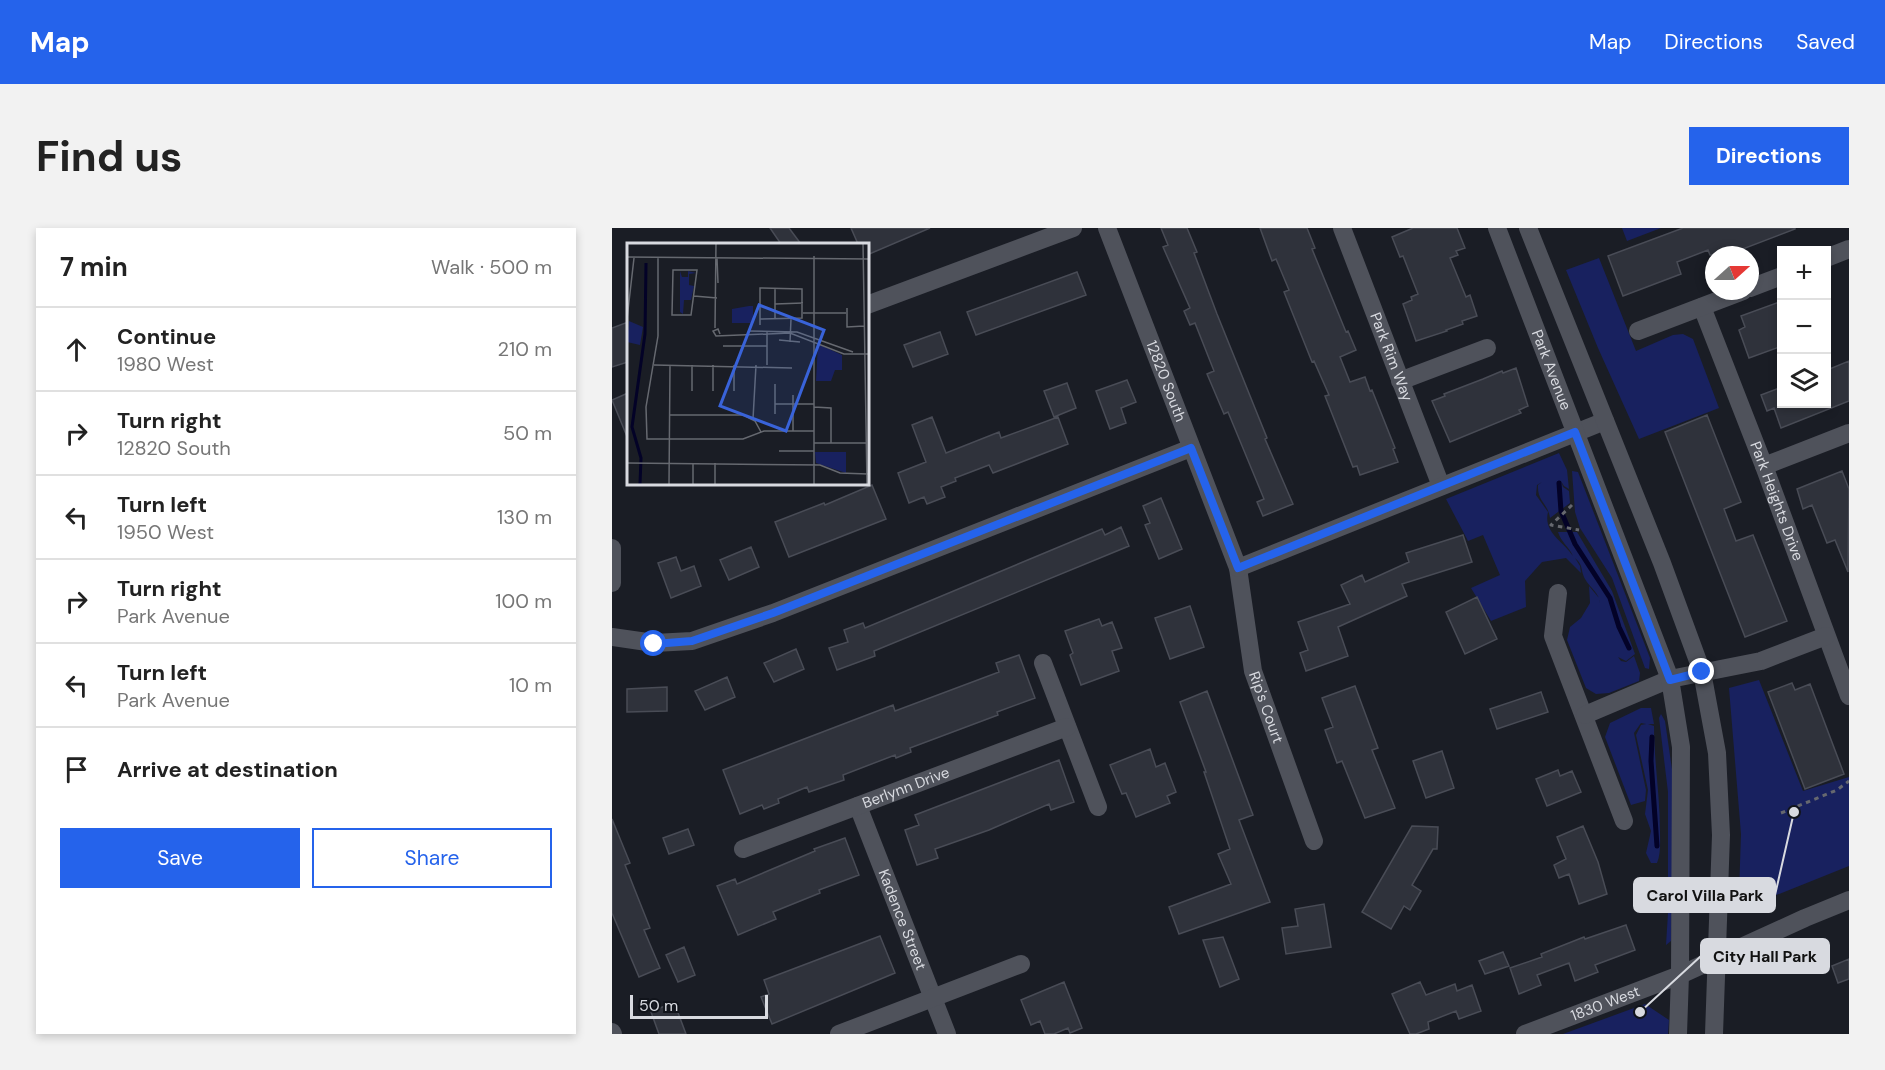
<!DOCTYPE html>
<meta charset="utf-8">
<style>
:root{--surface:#fff;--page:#f2f2f2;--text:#222;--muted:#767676;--line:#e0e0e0;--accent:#2563eb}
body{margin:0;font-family:"DM Sans",sans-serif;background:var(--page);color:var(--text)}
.controls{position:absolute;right:18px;top:18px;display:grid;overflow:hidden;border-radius:0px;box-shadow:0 3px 9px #0003}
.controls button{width:54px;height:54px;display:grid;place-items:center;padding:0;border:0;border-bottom:2px solid var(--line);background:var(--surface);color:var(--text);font:30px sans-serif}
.compass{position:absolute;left:1093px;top:18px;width:54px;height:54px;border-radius:50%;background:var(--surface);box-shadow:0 3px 9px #0003;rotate:69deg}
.scale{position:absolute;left:18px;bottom:15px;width:138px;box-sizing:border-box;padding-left:6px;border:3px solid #d8dae0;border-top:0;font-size:16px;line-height:21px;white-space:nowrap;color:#d8dae0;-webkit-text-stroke:4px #11141b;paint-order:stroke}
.stop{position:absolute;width:18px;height:18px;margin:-14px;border:4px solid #2563eb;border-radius:50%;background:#fff}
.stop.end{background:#2563eb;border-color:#fff;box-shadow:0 2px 6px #0008}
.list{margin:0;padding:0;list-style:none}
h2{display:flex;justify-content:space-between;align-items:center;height:78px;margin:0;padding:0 24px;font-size:26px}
h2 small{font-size:20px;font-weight:400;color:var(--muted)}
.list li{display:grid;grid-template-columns:39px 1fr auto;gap:18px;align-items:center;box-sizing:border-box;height:84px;padding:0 24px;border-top:2px solid var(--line)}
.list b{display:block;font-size:22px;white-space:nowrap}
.list p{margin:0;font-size:20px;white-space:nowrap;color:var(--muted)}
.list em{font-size:20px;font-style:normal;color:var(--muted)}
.actions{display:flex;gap:12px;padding:18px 24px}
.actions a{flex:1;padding:14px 0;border:2px solid var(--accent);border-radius:0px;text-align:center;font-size:21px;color:var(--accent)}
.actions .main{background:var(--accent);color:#fff}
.icon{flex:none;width:33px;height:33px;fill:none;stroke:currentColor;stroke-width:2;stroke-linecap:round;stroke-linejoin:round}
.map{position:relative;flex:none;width:1237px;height:806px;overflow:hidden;border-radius:0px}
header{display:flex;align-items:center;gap:36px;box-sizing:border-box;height:84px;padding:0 30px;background:var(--accent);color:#fff}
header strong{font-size:28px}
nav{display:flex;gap:33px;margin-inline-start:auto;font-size:21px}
.intro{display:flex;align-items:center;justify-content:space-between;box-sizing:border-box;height:144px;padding:0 36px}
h1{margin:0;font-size:42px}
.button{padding:15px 27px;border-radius:0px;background:var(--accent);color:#fff;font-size:21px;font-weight:700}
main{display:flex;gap:36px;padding:0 36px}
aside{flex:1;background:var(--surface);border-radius:0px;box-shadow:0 3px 9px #0003}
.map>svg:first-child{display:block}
.green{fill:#18215f}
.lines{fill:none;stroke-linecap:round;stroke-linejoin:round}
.stream{stroke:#030227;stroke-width:5}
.building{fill:#2f323b;stroke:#494c56;stroke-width:1.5}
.path{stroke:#66686f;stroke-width:3;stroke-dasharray:4.5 4.5;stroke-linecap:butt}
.minor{stroke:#4f525b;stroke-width:18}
.tertiary{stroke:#4f525b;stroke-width:18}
.route{stroke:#2563eb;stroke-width:8}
.labels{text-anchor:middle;stroke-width:6;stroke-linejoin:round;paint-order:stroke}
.street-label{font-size:15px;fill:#d8dae0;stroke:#11141b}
.inset-river{fill:none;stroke:#030227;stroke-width:3}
.inset-road{fill:none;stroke:#666970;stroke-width:1.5}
.view{fill:#3963d9;fill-opacity:0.15;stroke:#3963d9;stroke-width:3}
.inset-edge{fill:none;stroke:#d8dae0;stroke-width:3}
.leader{fill:none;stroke:#d8dae0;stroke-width:2}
.callout-dot{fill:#d8dae0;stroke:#11141b;stroke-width:2}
.callout{fill:#d8dae0;stroke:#d8dae0;stroke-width:2}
.callout-label{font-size:16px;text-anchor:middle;font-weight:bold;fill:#111}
</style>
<header>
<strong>Map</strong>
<nav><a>Map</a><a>Directions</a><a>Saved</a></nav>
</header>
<div class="intro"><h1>Find us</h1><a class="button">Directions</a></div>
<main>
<aside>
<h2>7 min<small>Walk · 500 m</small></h2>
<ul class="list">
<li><svg class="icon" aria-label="ahead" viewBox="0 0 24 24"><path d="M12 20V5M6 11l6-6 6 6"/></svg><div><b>Continue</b><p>1980 West</p></div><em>210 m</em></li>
<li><svg class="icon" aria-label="right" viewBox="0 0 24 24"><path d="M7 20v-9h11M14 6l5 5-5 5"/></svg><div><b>Turn right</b><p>12820 South</p></div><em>50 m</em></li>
<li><svg class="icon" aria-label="left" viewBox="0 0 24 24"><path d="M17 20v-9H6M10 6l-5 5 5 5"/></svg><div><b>Turn left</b><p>1950 West</p></div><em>130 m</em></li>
<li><svg class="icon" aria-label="right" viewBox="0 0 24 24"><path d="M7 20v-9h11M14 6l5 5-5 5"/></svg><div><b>Turn right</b><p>Park Avenue</p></div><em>100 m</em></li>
<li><svg class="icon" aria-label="left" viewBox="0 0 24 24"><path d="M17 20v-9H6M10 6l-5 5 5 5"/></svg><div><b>Turn left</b><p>Park Avenue</p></div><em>10 m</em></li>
<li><svg class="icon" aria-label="arrive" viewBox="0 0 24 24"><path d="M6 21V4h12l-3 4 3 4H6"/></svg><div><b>Arrive at destination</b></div></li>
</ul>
<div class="actions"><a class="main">Save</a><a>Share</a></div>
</aside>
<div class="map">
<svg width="1237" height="806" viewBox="0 0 1237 806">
<rect width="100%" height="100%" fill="#1a1d25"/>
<path class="green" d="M1010,0h39l-34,13z
M987,30l37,93 37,-16 10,-1 10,5 26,69 -80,31 -41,-91 -32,-78z
M947,225l8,17 2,19 -5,-3 -3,-5 2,6 6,4 1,12 -20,15c-2,-15 -13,-16 -12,-33l4,-3 -5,3 -1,10 12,17c-5,20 15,29 25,44 -4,-9 -12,-14 -15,-24h19l35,59 23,63 -9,7 -8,-4 3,4 5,1 8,-6 6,17 -1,8 -30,12 -13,1 -10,-6 -19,-48 3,-13 11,-9 9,-15 -1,-17 10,12 1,6c0,-11 -10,-16 -15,-25 -5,-10 -1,-13 -10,-21l5,8 1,7 -15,-15 -24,4 -17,19 1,26 -35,14 -20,-33 29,-13 -17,-40 -15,6 -22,-42z
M960,243l6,1 72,186 -1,11 -4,-1 -33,-90 -32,-50 -5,-16z
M1147,452l44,111 46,-14v89l-105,42 -5,-14 2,-60 -12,-146z
M1029,480h10l3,16h-6l6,2c0,35 6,70 6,105 0,10 1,23 -3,32h-6l-5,-10 5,-22 -6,-17 3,-24 -12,-55 5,-10 5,-1 -5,-1 -7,10 12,57 -1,11 -14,4 -26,-68 5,-14z
M1049,486l4,7 10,69 -4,151 -5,4 2,-32v-121l-9,-74z
M1033,776l24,16 -1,14h-105z"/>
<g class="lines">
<path class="stream" d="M947,255l2,28 14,33 35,54 9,29 10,21
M1040,509l-1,24 6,85"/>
</g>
<path class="building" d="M158,0h19l12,16h-20z
M239,0h79l-63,27v-11h-9z
M549,0h26l10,24 -3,1 23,61 50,124 -2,1 28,65 -30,12 -6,-14 7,-3 -36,-87 -4,2 -17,-40 7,-3 -19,-48 -5,2 -6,-14 6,-3 -27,-61 5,-2z
M648,0h47l8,20 -3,1 34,83 2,-1 8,19 -16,7 10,25 15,-5 5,14 2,-1 23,58 -2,1 5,13 -38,13 -3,-9 -4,1 -28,-71 4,-1 -15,-34 -2,1 -28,-70 5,-2 -13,-31 -4,2z
M801,0h44l8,20 -9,3 2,4 -8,3 16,39 4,-2 7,21 -15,5 1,3 -17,6 1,1 -31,10 -13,-37 9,-4 -1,-3 7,-3 -15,-38 -3,1 -8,-20z
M1071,0h112v1l-68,26h-17l-2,-5 -31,12 4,12 -58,22 -15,-40z
M465,44l9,23 -110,40 -9,-23z
M1170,73v45l-33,12 -10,-28 6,-3 -4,-11z
M16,94v40l-16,5v-39z
M328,104l8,22 -35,13 -9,-22z
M1237,133v40l-68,27 -7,-20 -7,3 -6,-16 21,-8v17h45v-34z
M904,140l12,38 -9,4 2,3 -71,29 -18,-41 13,-5 -1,-2 39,-15 19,-8 1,2z
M515,152l9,22 -15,6 5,15 -16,6 -14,-38z
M455,155l9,25 -22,9 -10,-26z
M16,165v46l-16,-39z
M1095,187l34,87 -17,7 12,32 17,-6 34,86 -42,16 -80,-205z
M320,189l14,36 53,-21 2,6 57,-21 10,27 -75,29 -4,-8 -34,13 1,3 -15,6 4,10 -18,7 -3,-7 -15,6 -11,-30 28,-11 -14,-37z
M1230,243l7,18 -1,83 -13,-32 -8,3 -15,-38 -9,4 -6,-20z
M260,257l14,34 -97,38 -14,-35 49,-19 1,2z
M549,270l21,51 -23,10 -14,-34 5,-2 -7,-17z
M509,299l8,19 -255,105 1,5 -38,14 -8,-22 19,-6 -4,-12 19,-7 2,5 237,-99 3,6z
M851,307l9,27 -70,22 5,12 -69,31 10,29 -42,15 -6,-18 8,-3 -10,-28 52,-18 -9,-19 21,-10 3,7 44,-20 -3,-9z
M139,319l8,20 -30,13 -9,-20z
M64,329l5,14 13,-5 7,20 -30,12 -13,-35z
M865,369l20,42 -32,15 -19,-42z
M578,378l14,41 -34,12 -15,-41z
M487,391l3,7 10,-4 10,26 -10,3 7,20 -38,14 -11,-30 3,-2 -8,-22z
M184,421l8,20 -30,13 -10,-19z
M407,427l16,43 -38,14 1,3 -88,33 1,4 -15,6 -1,-3 -52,20 1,5 -35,12 -2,-5 -29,12 1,4 -15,6 -2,-4 -22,9 -17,-44 170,-65 2,6 104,-39 -3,-9z
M115,449l8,20 -30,13 -10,-19z
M1180,455l3,7 15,-6 34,90 -39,15 -37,-97z
M743,458l23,62 -6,2 23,58 -30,10 -23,-57 -5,2 -12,-33 8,-3 -11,-29z
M55,459v24l-40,1v-23z
M595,463l46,124 -14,5 31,82 -91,32 -10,-27 62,-23 -13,-30 12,-5 -26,-77h2l-26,-70z
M929,464l7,20 -51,17 -7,-20z
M538,521l6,18 9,-4 11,29 -9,4 3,7 -34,14 -10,-24 -4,1 -12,-29z
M830,523l12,37 -28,10 -13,-37z
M447,532l15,42 -23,8 -2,-6 -60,26 -54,19 3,9 -21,7 -12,-35 14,-5 -4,-10z
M946,542l2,6 12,-5 9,21 -34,14 -11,-27z
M0,591l18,44 -5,2 25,63 -6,2 16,38 -21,9 -27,-64z
M800,598l26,1 -1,22h-4l-21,36 9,6 -11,19 -6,-4 -13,23 -29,-17z
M971,598l15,36 9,32 -28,10 -10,-30 -10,4 -5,-13 12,-6 -9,-22z
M76,601l6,16 -25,9 -6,-16z
M233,610l14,37 -40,15 1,3 -47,19 3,7 -38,16 -21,-49 18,-7 2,5 78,-33 -1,-2z
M712,676l7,43 -45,7 -4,-26 16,-2 -3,-17z
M1014,697l9,25 -40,15 3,7 -23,9 -6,-18 -32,12 4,10 -22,9 -9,-26 32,-11 -1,-3 43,-17 1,2z
M268,708l15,37 -123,51 -11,-27 8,-3 -5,-14z
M611,709l16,42 -19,8 -17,-47z
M72,719l11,28 -17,7 -12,-27z
M891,724l6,14 -24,8 -6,-13z
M1237,731v20l-11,4 -6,-17z
M452,754l18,46 -12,5 -2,-5 -14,6h-9l-5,-13 -9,4 -10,-25z
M808,754l6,13 29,-11 2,7 15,-6 9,26 -22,8 -3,-8 -28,11 1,7 -13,5h-6l-18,-40z
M62,774l12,32h-27l-8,-22z"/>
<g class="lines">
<path class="path" d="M960,277l-21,20 28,5
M1169,585l56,-23 12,-9"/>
<g class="minor">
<path id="s1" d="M495,0l131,340 15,103 61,170"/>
<path id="s2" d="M730,0l99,258"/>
<path d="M1214,30l23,-9"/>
<path d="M1138,60l32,-12"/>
<path d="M255,77l206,-77"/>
<path id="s3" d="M1090,79l62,159 85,230"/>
<path d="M1026,103l105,-40"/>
<path d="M788,153l87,-33"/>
<path d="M1152,238l85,-33"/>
<path d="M0,320v35"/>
<path d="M626,340l367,-147"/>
<path d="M946,365l-5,43 71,185"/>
<path d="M0,409l42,6 38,-2 81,-28 418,-165"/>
<path d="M431,435l55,144"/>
<path d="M973,487l85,-36 91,-18 65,-25"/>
<path id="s4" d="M246,578l89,228"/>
<path id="s5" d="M131,621l324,-122"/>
<path d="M0,804l1,2"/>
<path d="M227,806l182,-70"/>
<path id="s6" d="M913,806l155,-59 125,-57 44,-18"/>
</g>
<g class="tertiary">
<path id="s7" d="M885,0l173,451 11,68 -1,228 -2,59"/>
<path d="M916,0l134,335 40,109 15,81 4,82 -7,199"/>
</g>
</g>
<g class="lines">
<path class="route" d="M42,416l38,-3 81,-28 418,-165 47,120 337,-136 95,248 32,-8"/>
</g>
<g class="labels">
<g class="street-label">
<text dy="5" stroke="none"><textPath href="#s2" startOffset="138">Park Rim Way</textPath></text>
<text dy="5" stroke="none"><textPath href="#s7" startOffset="152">Park Avenue</textPath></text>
<text dy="5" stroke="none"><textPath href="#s1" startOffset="164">12820 South</textPath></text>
<text dy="5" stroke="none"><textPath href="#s3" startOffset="208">Park Heights Drive</textPath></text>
<text dy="5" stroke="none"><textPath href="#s1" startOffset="507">Rip's Court</textPath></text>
<text dy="5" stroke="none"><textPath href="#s5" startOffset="174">Berlynn Drive</textPath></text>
<text dy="5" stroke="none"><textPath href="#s4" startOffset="122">Kadence Street</textPath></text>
<text dy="5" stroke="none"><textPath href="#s6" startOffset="86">1830 West</textPath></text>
</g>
</g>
<g transform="translate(15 15)">
<rect width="242" height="242" fill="#1a1d25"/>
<path d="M53,28l2,6h6v-6l8,2 -7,1v11l5,1 -3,14h-7l-1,14 -3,-2zM122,63h4v17h-21v-14zM2,78l14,6 -3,18 -13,-3zM191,101l24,11v15h-7l-4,11h-15zM188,209h31v21l-30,-10z" fill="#18215f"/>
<path class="inset-river" d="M13,241l1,-26 -9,-31 13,-93 1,-71"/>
<path class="inset-road" d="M236,0l4,241M187,13v228M0,14l242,2M31,15v78l-12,71 1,32h96l21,-8h50M90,15l1,25M46,27h24l-6,45h-19zM148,45v31M67,53l23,2M148,61l28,-1M220,65v19l17,-1M176,70h43M0,76l7,-61M133,82v-37l42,1v29l-42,1M88,85l1,-85M121,88l49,1 56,20M140,88v34M93,91l-2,-5 -5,2 3,5 74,-3 54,21h25M152,97l21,2M163,99l1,-23M96,103h44M27,122l138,3M65,148v-26M86,148v-26M107,148v-26M148,161h39M187,164l17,1v35M148,171v-30M43,172h73l12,6 6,11M126,176l3,-54M166,188v-36M187,200h52M152,208h35M0,220l193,2 20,8 28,1M88,220v21M42,241l1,-119M66,241v-21"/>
<path class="view" d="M132,62l65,25 -38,101 -66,-25z"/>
<rect width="242" height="242" class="inset-edge"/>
</g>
<path class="leader" d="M1182 584L1163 667M1028 784L1089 728"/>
<g class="callout-dot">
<circle cx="1182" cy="584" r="6"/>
<circle cx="1028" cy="784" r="6"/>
</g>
<g class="callout">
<rect x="1022" y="650" width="141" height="34" rx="6"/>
<rect x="1089" y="711" width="128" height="34" rx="6"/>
</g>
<g class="callout-label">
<text x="1093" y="673">Carol Villa Park</text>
<text x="1153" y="734">City Hall Park</text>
</g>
</svg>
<div class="controls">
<button>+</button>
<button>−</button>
<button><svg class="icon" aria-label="layers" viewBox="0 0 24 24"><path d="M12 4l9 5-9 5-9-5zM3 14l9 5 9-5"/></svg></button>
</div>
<svg class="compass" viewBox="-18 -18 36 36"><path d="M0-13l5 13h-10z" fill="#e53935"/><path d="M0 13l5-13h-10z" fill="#767676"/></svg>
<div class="scale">50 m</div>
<div class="stop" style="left:42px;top:416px"></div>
<div class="stop end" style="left:1090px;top:444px"></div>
</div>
</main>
